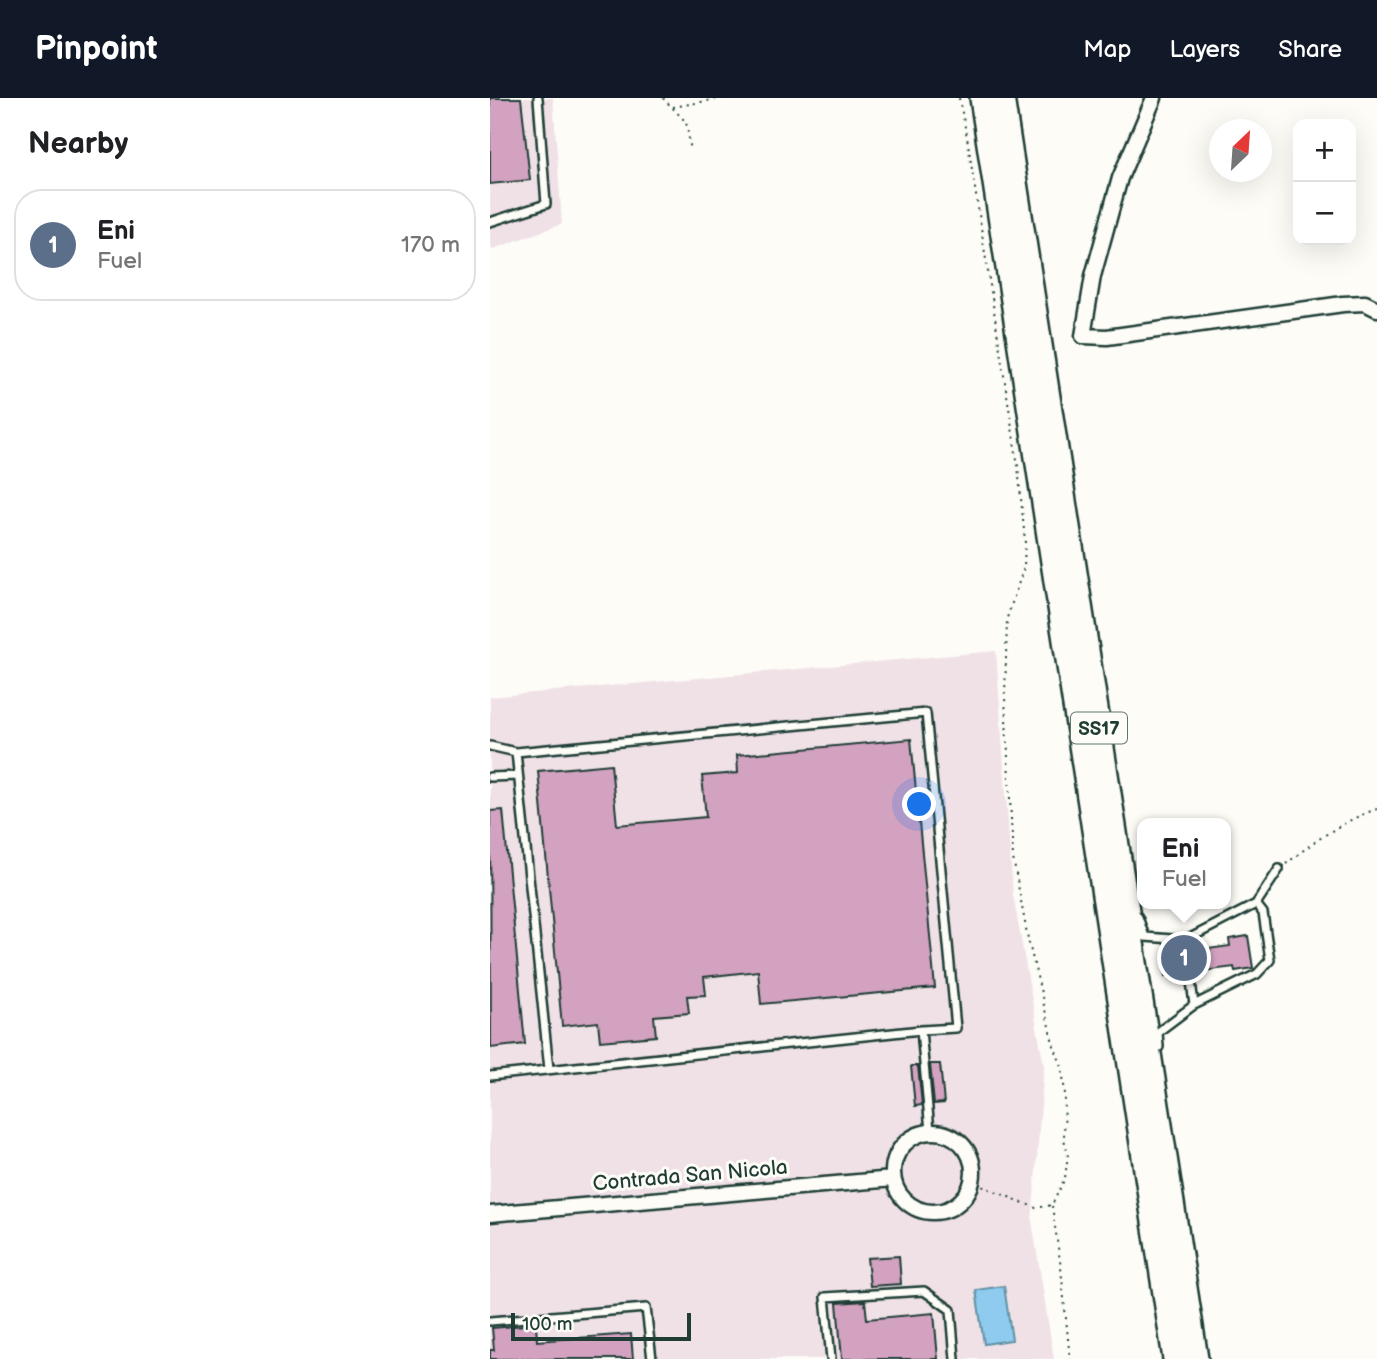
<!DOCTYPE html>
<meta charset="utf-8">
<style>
:root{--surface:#fff;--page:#f6f6f6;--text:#202124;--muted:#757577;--line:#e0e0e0;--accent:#111827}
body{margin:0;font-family:"Balsamiq Sans",sans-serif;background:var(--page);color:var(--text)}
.controls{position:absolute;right:21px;top:21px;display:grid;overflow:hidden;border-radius:14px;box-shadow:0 7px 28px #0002}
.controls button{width:63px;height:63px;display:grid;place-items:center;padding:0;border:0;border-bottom:2px solid var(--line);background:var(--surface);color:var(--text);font:35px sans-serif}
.compass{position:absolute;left:719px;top:21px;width:63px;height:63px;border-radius:50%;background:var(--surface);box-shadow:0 7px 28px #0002;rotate:25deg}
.scale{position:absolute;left:21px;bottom:18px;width:180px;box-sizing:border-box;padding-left:7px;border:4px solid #1f3d34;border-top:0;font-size:19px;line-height:24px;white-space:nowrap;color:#1f3d34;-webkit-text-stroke:5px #fdfcf7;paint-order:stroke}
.you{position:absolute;left:430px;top:707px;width:24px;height:24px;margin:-18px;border:5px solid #fff;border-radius:50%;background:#1a73e8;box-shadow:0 0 0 10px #1a73e833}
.badge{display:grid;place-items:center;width:46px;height:46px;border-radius:50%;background:var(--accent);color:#fff;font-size:23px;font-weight:700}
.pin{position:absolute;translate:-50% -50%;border:4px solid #fff;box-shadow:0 2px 7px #0006}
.popup{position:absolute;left:647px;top:720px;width:94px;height:91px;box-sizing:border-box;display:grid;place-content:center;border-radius:14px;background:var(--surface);filter:drop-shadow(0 2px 5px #0005);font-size:23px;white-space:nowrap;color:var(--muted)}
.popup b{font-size:26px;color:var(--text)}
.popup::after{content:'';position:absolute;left:50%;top:100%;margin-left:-14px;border:14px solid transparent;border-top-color:var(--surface)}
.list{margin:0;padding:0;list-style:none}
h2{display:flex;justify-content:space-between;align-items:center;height:91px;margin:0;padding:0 28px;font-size:30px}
h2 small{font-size:23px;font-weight:400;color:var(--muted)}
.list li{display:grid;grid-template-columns:46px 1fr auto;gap:21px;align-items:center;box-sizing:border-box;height:112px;margin:0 14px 14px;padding:0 14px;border:2px solid var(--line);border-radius:28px}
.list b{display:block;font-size:26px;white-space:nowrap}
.list p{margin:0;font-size:23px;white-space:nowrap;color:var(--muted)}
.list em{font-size:23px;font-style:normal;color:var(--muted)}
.map{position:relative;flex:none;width:887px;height:1261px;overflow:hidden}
header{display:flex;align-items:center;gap:42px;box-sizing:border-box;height:98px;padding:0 35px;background:var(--accent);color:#fff}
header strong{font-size:33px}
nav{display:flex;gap:38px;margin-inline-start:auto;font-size:24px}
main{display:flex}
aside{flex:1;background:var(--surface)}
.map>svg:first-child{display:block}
.built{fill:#f0e1e7}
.water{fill:#8ecbef;stroke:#6292a4;stroke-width:2}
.building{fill:#d3a2c1;stroke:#1f3d34;stroke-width:2}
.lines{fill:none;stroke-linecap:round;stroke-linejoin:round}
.service-casing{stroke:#1f3d34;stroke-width:12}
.minor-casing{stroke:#1f3d34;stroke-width:19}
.trunk-casing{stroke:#1f3d34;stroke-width:28}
.path{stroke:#1f3d34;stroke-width:2;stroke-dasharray:2 5;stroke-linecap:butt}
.service{stroke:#fdfcf7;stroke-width:7}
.minor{stroke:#fdfcf7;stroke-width:14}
.trunk{stroke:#fdfcf7;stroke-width:23}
.labels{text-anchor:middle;stroke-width:6;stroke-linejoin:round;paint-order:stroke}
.shield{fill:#fdfcf7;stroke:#62766e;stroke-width:2}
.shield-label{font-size:19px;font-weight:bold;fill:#1f3d34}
.street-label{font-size:21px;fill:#1f3d34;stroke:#fdfcf7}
</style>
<header>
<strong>Pinpoint</strong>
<nav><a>Map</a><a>Layers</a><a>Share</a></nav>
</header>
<main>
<aside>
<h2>Nearby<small></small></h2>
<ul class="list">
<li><span class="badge" style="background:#5c6f8a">1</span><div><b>Eni</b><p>Fuel</p></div><em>170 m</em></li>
</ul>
</aside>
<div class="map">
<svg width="887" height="1261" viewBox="0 0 887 1261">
<rect width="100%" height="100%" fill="#fdfcf7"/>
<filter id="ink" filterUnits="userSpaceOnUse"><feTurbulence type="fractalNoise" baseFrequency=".0143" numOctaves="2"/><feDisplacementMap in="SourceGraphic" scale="14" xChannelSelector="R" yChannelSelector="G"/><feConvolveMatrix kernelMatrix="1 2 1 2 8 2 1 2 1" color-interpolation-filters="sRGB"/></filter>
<g filter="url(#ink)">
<path class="built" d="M0,0h63l9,126 -72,26z
M506,553l17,244 31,171 -12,155 22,138h-564v-662z"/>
<path class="water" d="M514,1188l8,54 -28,4 -8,-54z"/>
<path class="building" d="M0,0h31l9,82 -40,4z
M421,641l24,249 -174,16 -3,-33 -54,6 2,18 -19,1 2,17 -35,3 2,20 -56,5 -2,-19 -36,4 -24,-255 73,-7 6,61 89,-8 -4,-41 36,-3 -1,-18z
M13,712l22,234 -34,4 -1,-237z
M758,838l5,32 -18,3 -1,-4 -38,5 -3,-21 37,-5 -1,-7z
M691,854l3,22 -18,2 -3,-21z
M440,966h10l4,39 -10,1z
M421,968h7l4,39 -7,1z
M409,1158l2,28 -31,2 -3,-28z
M375,1203l2,18 67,-6 4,46h-96l-5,-56z
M46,1226l1,17 94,-7 2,25h-143v-9h4l-2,-22z"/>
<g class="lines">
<g class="service-casing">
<path id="service" d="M0,124l56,-18 -8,-106
M0,648l26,6
M0,679l28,-1
M766,806l23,-35
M648,819l7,20 41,3 8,65 -36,27 1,15
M696,842l70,-36 7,9 7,47 -13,14 -63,31
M431,932l9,101
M0,978l431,-46 35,-2 -30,-315 -410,39 33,317
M0,1223l156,-13 6,51
M341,1261l-6,-62 99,-6 27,19 4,49"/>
</g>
<g class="minor-casing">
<path id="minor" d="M664,0l-34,80 -27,98 -10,60 24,1 236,-33 22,-1 12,6
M403 1074a40 40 0 1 1 80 0a40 40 0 1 1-80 0Z
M0,1116l403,-35"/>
</g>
<g class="trunk-casing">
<path id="trunk" d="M492,0l193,1261
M512,0l194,1261"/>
</g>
<path class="path" d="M173,0l23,24 5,29
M469,0l8,39 51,329 7,75 -1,26 -17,51 -2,80 8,160 15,81 25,104 9,24 3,27 -1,45 4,15 -3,24 -13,27 -16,3 -64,-26
M183,9l50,-9
M796,766c27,-22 58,-44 91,-55
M562,1108l9,62 9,91"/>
<use href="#service" class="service"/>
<use href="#minor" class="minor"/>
<use href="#trunk" class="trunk"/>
</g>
</g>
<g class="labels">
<rect class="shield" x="581" y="614.5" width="56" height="31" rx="5"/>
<g class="shield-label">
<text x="609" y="637">SS17</text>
</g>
<g class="street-label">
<text transform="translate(200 1077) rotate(-5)" y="7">Contrada San Nicola</text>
</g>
</g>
</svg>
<div class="controls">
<button>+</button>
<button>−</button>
</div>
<svg class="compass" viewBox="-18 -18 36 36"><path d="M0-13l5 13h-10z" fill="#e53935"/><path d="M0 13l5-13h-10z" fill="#757577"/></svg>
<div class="scale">100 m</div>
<div class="you"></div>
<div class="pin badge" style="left:694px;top:860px;background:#5c6f8a">1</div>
<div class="popup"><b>Eni</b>Fuel</div>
</div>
</main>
